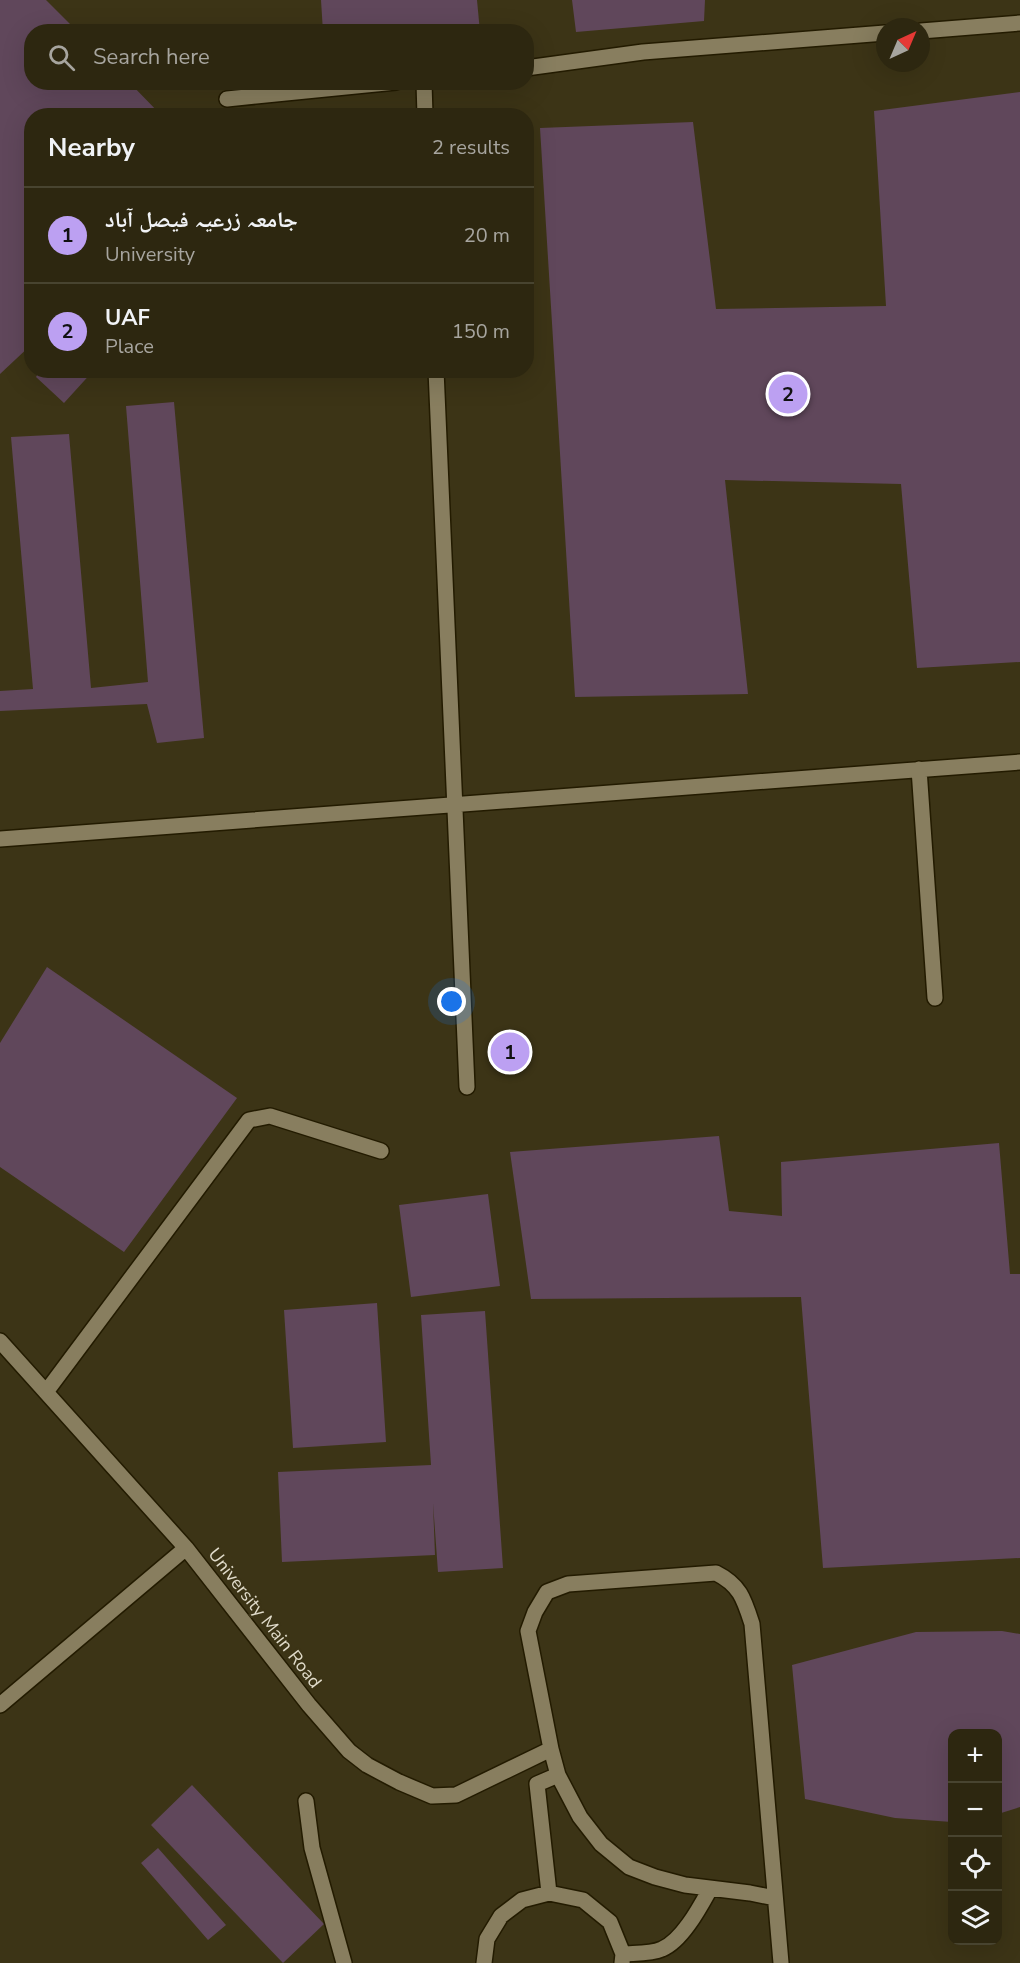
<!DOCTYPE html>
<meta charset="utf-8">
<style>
:root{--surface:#2d2710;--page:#352f19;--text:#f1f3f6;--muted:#a7a59f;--line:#484430;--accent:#bca0f2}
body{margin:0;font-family:"Nunito Sans","Noto Naskh Arabic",sans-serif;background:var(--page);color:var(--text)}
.controls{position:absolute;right:18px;bottom:18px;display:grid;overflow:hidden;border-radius:12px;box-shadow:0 6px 24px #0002}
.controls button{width:54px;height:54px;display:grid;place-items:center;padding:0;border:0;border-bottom:2px solid var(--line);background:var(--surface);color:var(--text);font:30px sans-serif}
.compass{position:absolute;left:876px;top:18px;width:54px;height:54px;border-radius:50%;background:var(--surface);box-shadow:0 6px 24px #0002;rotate:44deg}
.you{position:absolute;left:452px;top:1002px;width:21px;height:21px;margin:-15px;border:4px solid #fff;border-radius:50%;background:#1a73e8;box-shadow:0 0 0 9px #1a73e833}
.badge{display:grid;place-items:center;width:39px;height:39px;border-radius:50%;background:var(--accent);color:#111;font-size:20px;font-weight:700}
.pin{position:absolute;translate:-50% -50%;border:3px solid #fff;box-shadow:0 2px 6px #0006}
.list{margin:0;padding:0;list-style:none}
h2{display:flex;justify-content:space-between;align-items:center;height:78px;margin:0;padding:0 24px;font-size:26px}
h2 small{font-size:20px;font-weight:400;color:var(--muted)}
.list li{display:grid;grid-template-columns:39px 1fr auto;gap:18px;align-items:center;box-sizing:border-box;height:96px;padding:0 24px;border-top:2px solid var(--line)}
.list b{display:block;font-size:22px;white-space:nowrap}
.list p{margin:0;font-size:20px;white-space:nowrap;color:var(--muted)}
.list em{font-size:20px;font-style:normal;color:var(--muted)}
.icon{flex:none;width:33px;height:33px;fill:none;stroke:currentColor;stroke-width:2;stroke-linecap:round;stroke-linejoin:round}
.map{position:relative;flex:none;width:1020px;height:1963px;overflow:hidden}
.search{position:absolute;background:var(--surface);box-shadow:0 6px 24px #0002;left:24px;top:24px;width:510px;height:66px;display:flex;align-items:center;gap:15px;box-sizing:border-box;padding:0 21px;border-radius:24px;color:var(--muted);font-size:22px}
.panel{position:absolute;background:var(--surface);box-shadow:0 6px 24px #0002;left:24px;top:108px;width:510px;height:270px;border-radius:24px}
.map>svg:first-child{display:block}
.building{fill:#60475b}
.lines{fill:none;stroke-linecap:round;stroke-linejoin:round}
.minor-casing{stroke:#231b00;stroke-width:18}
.minor{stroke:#887e5f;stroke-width:15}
.labels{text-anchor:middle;stroke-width:4.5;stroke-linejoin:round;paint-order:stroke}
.street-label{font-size:18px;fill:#e1dccb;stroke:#3c3416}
</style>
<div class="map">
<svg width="1020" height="1963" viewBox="0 0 1020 1963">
<rect width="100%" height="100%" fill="#3c3416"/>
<path class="building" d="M0,0h46l32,32h-46v50h97l33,34h-130v228l-32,30z
M321,0h156l3,32h-157z
M572,0h133l-1,21 -128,11z
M1020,92v570l-103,6 -16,-184 -176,-4 23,214 -173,3 -35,-569 153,-6 23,187 170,-3 -12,-195z
M40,370h54l-30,33 -28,-26z
M174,402l30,336 -47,5 -10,-39 -147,7v-20l33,-2 -22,-252 58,-3 22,254 57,-6 -22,-276z
M47,967l190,131 -113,154 -124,-85v-124z
M719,1136l10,75 53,5 -1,-54 218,-19 11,131h10v284l-197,10 -22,-271 -270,2 -21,-147z
M488,1194l12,92 -89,11 -12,-92z
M377,1303l9,139 -93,6 -9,-138z
M485,1311l18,257 -65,4 -5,-69 2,52 -153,7 -4,-90 153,-7 -10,-150z
M1002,1631l18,3v173l-22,7v-80h-46v88l-57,-4 -90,-19 -13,-134 124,-33z
M192,1785l132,139 -41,39 -132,-138z
M158,1848l68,77 -18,15 -67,-77z"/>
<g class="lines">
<g class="minor-casing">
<path id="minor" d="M921,31l99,-8
M526,68l117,-16 242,-19
M424,82l1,34
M227,99l169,-17
M436,370l31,717
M919,769l16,229
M0,839l1020,-77
M0,1341l186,207 123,157 40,46 18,14 32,17 33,14 24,-1 95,-46
M46,1392l203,-272 21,-4 111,35
M0,1705l186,-157
M306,1801l6,47 32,115
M549,1893l-12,-109 21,-9
M775,1898l-25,-5 -65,-8 -30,-8 -26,-10 -28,-23 -21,-27 -22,-42 -7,-26 -23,-118 7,-19 12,-20 21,-8 148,-11c24,12 28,26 36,51l29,339
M623,1954c12,-1 28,0 39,-5 20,-8 38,-42 48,-60
M484,1963l3,-24 14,-23 21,-16 27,-7 34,7 27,22 13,32 -1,9"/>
</g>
<use href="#minor" class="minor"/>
</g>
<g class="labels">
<g class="street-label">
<text transform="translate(265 1618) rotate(52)" y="6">University Main Road</text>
</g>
</g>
</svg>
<div class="controls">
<button>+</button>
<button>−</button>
<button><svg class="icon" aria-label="locate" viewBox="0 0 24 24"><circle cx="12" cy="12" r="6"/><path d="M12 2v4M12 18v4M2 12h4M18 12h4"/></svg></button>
<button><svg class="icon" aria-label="layers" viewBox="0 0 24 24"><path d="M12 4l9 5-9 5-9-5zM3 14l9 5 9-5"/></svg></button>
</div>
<svg class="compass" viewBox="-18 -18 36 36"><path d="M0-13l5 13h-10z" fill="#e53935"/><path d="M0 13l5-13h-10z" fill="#a7a59f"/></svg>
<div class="you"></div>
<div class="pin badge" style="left:510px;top:1052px">1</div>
<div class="pin badge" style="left:788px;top:394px">2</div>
<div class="search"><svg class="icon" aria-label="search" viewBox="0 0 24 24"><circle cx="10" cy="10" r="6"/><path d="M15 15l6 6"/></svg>Search here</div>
<section class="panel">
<h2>Nearby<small>2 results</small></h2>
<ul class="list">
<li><span class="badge">1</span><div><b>جامعہ زرعیہ فیصل آباد</b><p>University</p></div><em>20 m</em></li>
<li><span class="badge">2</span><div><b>UAF</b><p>Place</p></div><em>150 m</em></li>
</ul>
</section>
</div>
